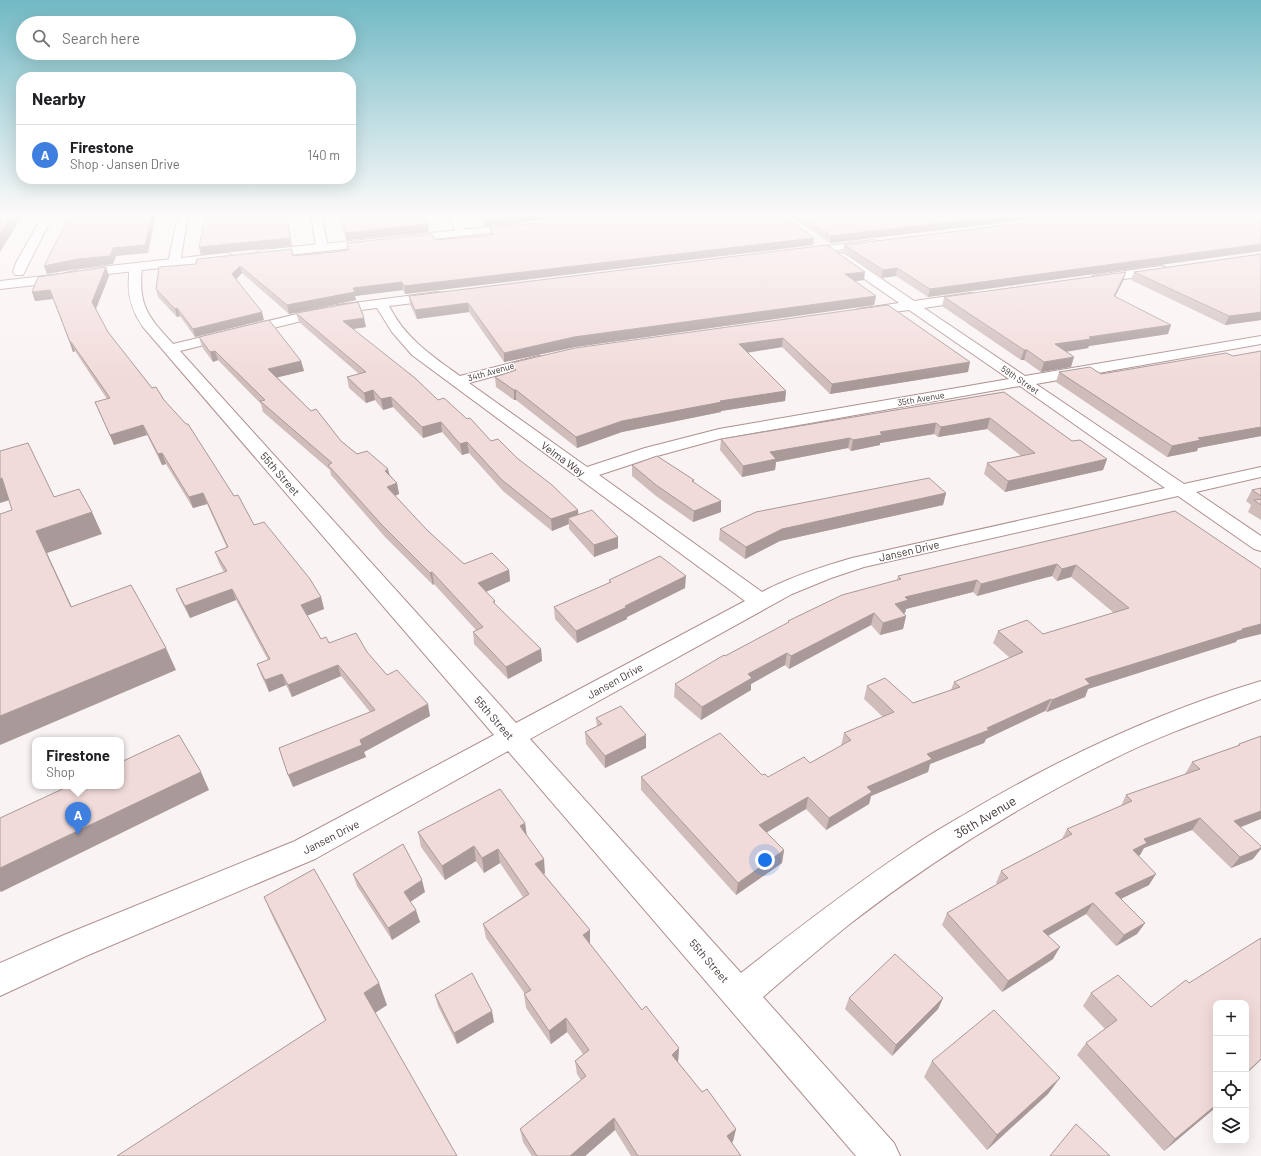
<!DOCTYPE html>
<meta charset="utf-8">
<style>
:root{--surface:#fff;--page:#f2f2f2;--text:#202124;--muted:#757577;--line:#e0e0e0;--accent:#2563eb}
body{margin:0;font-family:Barlow,sans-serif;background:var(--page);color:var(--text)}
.controls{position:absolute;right:12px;bottom:12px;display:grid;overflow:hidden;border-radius:8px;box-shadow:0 4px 16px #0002}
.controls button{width:36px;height:36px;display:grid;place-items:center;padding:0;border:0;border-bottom:1px solid var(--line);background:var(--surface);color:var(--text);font:20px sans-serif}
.you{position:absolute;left:765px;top:860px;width:14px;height:14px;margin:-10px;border:3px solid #fff;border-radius:50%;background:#1a73e8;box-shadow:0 0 0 6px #1a73e833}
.badge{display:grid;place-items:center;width:26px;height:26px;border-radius:50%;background:var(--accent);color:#fff;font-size:13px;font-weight:700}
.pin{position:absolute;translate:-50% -33px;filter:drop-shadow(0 1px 2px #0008)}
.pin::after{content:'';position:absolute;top:21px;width:14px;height:12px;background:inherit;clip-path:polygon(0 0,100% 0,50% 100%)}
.popup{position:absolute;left:32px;top:737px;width:92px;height:52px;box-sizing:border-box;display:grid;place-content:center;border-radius:8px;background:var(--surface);filter:drop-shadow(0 1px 3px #0005);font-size:13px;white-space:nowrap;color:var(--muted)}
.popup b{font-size:15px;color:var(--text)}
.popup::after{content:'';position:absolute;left:50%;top:100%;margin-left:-8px;border:8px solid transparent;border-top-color:var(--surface)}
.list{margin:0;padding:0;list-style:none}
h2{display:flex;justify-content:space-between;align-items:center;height:52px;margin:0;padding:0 16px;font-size:17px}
h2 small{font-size:13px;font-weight:400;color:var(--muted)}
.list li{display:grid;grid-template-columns:26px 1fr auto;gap:12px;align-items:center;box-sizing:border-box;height:60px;padding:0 16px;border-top:1px solid var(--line)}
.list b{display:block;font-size:15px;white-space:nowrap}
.list p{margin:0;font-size:13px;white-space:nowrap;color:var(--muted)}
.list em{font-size:13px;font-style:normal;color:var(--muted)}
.icon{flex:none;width:22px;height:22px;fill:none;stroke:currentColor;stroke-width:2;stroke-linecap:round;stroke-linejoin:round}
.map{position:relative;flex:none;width:1261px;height:1156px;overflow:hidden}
.search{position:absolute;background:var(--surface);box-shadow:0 4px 16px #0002;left:16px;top:16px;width:340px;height:44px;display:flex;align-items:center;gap:10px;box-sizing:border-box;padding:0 14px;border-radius:22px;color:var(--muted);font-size:15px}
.panel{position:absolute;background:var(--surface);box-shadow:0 4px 16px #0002;left:16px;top:72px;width:340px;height:112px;border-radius:16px}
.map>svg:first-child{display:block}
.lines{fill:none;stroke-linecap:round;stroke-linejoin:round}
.minor-casing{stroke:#af908f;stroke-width:2}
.secondary-casing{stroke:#af908f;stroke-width:2}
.minor{fill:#fff;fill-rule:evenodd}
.secondary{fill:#fff;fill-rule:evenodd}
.wall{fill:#cfbcbb}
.shaded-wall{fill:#a99999}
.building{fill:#f1dbda;stroke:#a99999}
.labels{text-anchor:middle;stroke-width:3;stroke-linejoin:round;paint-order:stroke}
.far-street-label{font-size:9px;fill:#423635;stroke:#fff}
.street-label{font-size:11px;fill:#423635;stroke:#fff}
.near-street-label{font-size:13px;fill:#423635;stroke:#fff}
</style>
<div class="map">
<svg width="1261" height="1156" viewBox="0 0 1261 1156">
<rect width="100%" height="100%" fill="#faf3f3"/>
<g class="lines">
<g class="minor-casing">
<path id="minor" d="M43,215h10l-30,60h-8l-2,-3 3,-9z
M178,215h10l-8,48 -2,3h-8l-2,-3z
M311,215h10l7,32 -2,2h-8l-2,-2z
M447,215h10l10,17 -2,2h-8z
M873,240l4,1 2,2 -2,2 -74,10 -4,-1 -2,-2 2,-2 4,-1z
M841,253l4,1 69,47 57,-8 5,1 1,3 -1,3 -52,8 101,68 236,-40v8l-225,40 148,100 77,-17v10l-65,15 65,44v15l-7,-2 -76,-53 -314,71 -33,11 -39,16 -262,145 211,234c57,-45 114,-89 175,-129 16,-11 34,-21 51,-31 93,-55 191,-101 294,-132v18c-51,19 -103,37 -152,62 -90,45 -178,100 -258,162 -30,24 -59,49 -88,74l131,146 6,13h-44l-348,-405 -193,108 -229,97 -86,40v-33l64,-28 231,-94 199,-106 -351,-408c-11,-16 -16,-31 -14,-50 0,-5 0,-9 3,-13h8l2,3c-4,40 6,49 31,77l157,-38 108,-14 5,1 1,3 -1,3 -5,1 -49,6c16,32 43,50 71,70l78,-20 5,1 2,3 -2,3 -74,20 118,84 58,-19 74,-19 290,-50 -100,-69 -46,6 -5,-1 -2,-3 2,-3 41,-6 -62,-43 -2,-3 2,-3zM377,308l15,24 20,23 333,246 -229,122 -336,-372 150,-37zM1020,386l145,102 -313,70c-31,9 -62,19 -90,34l-163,-117 58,-19 62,-17z
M1161,266l4,1 2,3 -2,3 -68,10 -4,-1 -2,-3 2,-3 4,-1z"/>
</g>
<g class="secondary-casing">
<path id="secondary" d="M519,224l4,1 2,2 -2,2 -261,29 -4,-1 -2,-3 2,-3 4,-1z
M226,253l4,1 2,3 -2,3 -148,17 -20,5 -62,7v-8l62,-7 20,-5z"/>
</g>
<use href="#minor" class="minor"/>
<use href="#secondary" class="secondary"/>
</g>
<path class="wall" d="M478,215h112l-105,11z
M789,215h277l-236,28z
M1261,215v36l-333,46 -32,-21 -15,2 -38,-26 1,-7z
M490,228l324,10 -1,7 -408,49 -2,-4 -48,6 1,4 -67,14 -47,-41 -6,6 28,41 -69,17 -15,-21 -3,1 -19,-20 -2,-8 3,-22 135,-11 196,-21z
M1261,254v66l-36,5 -94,-45 3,-8z
M106,267l3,9 -13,33 12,23 44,56 12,12 70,96 20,29 67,72 3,12 -17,6 14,24 8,4 38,9 20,23 43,41 -66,36 2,5 -73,30 77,-75 -29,-36 -49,21 -6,-12 -17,7 -8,-17 -4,-11 11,-4 -32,-60 -46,18 -9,-17 -5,-12 48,-17 -5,-9 -4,-11 12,-4 -20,-44 -14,4 -27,-44 -4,1 -15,-30 -33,10 -19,-43 12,-3 -32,-48 -2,1 -20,-53 -18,2 -3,-9z
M864,280l-9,1 21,15 -2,9 -299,42 -71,15 -35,-50 -52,7 -7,-14 -1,-9z
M1123,281l-8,15 53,38 -79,12 -1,2 -22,4 5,15 -30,5 -17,-12h-3l-79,-54 2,-9z
M888,305l80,67 -138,22 -48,-47 -35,6 39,38 -1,10 -64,10v1l-99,20 -45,16 -61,-48h-2l-18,-13 -1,-10 16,-5v-9z
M296,313l70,14 -13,2 85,71 53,41 26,17 61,52v4l40,34 -24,9 -25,-28v-5l-17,7 -49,-40 -34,-38 -7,2 -20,-23 -19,6 -30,-31 -10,3 -8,-10 -9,3 -17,-15 -2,-11 12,-3 -60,-52z
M199,337l102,24 3,10 -27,6 64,64 16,13 33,21 7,8 2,11 -4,2 32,34 37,34 45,6 1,11 -24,11 9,9v3l46,45 1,12 -34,18 -34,-35 -1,-12 3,-2 -42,-46 -1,1 -48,-48 -54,-62 -1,-5 -67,-58 -2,-8 -43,-44 -5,2 -11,-15z
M1261,351v85l-63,12 -1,3 -30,6 -111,-75 3,-10 42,2 132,-18z
M1004,392l68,49 35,18 -4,11 -98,22 -21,-18 3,-11 34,-7 -34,-27 -49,8 -4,-3 -54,9v2l-29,6 -3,-3 -72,14 -1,8 -33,7 -22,-27 1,-11z
M632,465l62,15v3l27,29 -28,10 -37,-26 -24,-20z
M1261,488v32l-13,-8 3,-7 -5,-4 6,-11z
M946,493l-3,12 -163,36 -35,18 -26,-19 1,-11z
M1175,511l62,129 -1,2 -148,47 -3,8 -38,15 -2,-1 -59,28 -2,4 -54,21 -2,8 -57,24 -2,8 -43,26 -20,-21 -40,24 18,17 -2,13 -46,32 -95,-105v-13l121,-2 6,2 42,-14 31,-17 3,-13 39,-16 -19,-18 3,-13 46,17 38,-13 3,-8 56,-24 -17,-15 5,-12 45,3 71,-21 -43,-36 -14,4 -5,-5 -75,20 -4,-4 -67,17 -1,4h-2l3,3 -3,13 -23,6 -9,-10 -82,44 -4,-4 -34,19v6l-50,30 -27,-23 1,-13 50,-28 63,-33v-2l109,-41 1,-4z
M609,580l76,8 -58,29v2l-50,24 -22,-24 -1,-12 55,-24z
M596,718l50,30 -41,20 -19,-24 -1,-12 12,-5z
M1261,736l-21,91 13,32 -22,9 -39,-38 -48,18 -4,7 -2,1 11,29 -28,14 24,24 -8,11 -21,12 -30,-32 -38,22 5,23 -51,33 -60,-67 5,-12 50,-29 -1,-1 5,-12 61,-32 5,-10 54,-23 5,-11 59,-21 7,-12 45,-16 2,-2z
M525,823l2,13 18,37 -1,1 46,56v14l52,66 37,38 -1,14 24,30 34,37 -3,12 -1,2 9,13h-110l-16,-26 -30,26h-53l-9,-14 -3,-13 61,-49 -4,-6 -2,-13 8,-7 -16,-22 -16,12 -25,-36 -2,-14h1l-39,-56 -3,-14 40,-27 -23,-34 -16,10 -8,-12 -31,19 -24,-33 -3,-15z
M353,874l72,18 -15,10 10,20 -28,18 -35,-54z
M264,897l123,108 -12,8 -50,7 -51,-100z
M1189,983l27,20v103l-52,45 -87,-96 9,-12 19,-14 -22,-23 8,-13 60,14z
M435,995l59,27 -37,22 -19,-38z
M849,998h94l-5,11 -46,47 -47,-47z
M932,1061l116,33 -61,56 -63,-73z"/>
<path class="shaded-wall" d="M12,215h11l-23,37v-18z
M152,215h4l-8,38 -32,3 -3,8 -31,4 -35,6 -3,-8z
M287,215l5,31 -91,9 -2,-8z
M522,215h68l-105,11 -1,-7z
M1010,215h56l-236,28 1,-7z
M428,224l1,8 -83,8 -1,-7z
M814,238l-1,7 -408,49 -1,-8z
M1261,244v7l-333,46 2,-8z
M240,266l2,7 -8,8 -2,-7z
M106,267l3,9 -14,35 -3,-9z
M897,268l-1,8 -15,2 2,-8z
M865,272l-1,8 -21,3 2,-9z
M1126,272l-3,9 -12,24 3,-9z
M402,282l1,8 -48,6 1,4 -67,14 -2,-9 66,-17z
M50,290l3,9 -18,2 -3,-9z
M876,296l-2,9 -299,42 -71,15v-9l70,-16z
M468,303l1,9 -52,7 -2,-9z
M177,308l3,8 -3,1 -2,-8z
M262,312l2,8 -69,17 -2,-8z
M1261,312v8l-36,5 4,-9z
M364,318l2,9 -21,3 -2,-9z
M1171,325l-3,9 -79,12 -1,2 -36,6 3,-10 34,-7z
M783,338l-1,9 -44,7 1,-10z
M70,342h1l4,9 -2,1z
M1024,350h3l-3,10h-3z
M215,351l3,9 -5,2 -3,-10z
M1074,357l-3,10 -30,5 3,-10z
M301,361l3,10 -33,8 -3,-10z
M970,362l-2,10 -138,22 2,-10z
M373,390l2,10 -9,3 -2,-10z
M514,390h2v10h-2z
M786,391l-1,10 -64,10v1l-99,20 -45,16 -1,-11 46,-16 98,-20z
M391,397l2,10 -10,3 -2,-11z
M990,418l-3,11 -49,8 3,-10z
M441,422l1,10 -19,6 -1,-11z
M936,423l-2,11 -54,9v2l-29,6 2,-11 27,-8z
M143,425l4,10 -33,10 -4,-10z
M1261,427v9l-63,12 -1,3 -30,6 5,-11 26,-8z
M850,438l-2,10 -72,14 -1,8 -33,7 1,-11 27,-14z
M467,442l2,11 -7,2 -2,-11z
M162,453l4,11 -4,1 -4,-11z
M1107,459l-4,11 -98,22 3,-11z
M388,469l3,11 -6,-9z
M2,478l11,21 -13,4v-24z
M397,483l2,11 -10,4 -2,-11z
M203,493l4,11 -14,4 -4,-11z
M946,493l-3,12 -163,36 -35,18 1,-12 36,-18z
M721,501v11l-28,10 1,-11z
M578,510l1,11 -11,-3 1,6 -17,7 -1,-12z
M92,512l10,22 -55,19 35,76 -11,-22 -35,-76z
M618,537v11l-24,9v-12z
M1057,564l-5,12 -75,20 4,-12z
M1076,565l-5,12 -14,4 5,-12z
M509,570l1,11 -31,14 -1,-12z
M432,572l2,12 -1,1 -3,-12z
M686,576l-1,12 -58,29v2l-50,24 -1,-12 49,-25z
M977,580l-4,12 -67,17 -1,4 -13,4 3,-13 10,-7z
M232,589l4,11 -46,18 -5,-12z
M321,597l3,12 -20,8 -3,-12z
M874,613l-3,12 -82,44 2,-13z
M906,616l-3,13 -23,6 3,-12z
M1261,624v10l-24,6 -1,2 -148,47 -3,8 -38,15 5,-12 33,-21 157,-50z
M166,648l10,22 -176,75v-29z
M541,649l1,12 -34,18 -2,-12z
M787,653l-2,12 -34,19v6l-50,30 1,-13 46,-33z
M338,665l3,11 -49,21 -4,-12z
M282,674l4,11 -17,7 -4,-12z
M1051,699l-6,12 -59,28 -2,4 -54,21 -2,8 -57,24 -2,8 -43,26 3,-12 38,-31 60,-33 60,-26z
M428,704l2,12 -66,36 2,5 -73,30 -5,-12 72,-35z
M646,735v13l-41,20v-12z
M201,772l8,18 -208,102 -1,-1v-23z
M808,797l-2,12 -49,29 2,-13z
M1261,811v8l-35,14 8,-12z
M1200,818l-8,12 -48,18 -4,7 -14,7 7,-12 11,-11z
M525,823l2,15 -7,-12z
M474,846l2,15 -31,19 -3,-14z
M1261,848v1l-8,10 -22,9 9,-11z
M498,849l2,14 -16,10 -2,-15z
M784,850l-2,13 -46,32 2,-12z
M544,859l1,14 -8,5 -2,-14z
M1156,874l-7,11 -41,20 7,-12z
M422,880l3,12 -18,12 -3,-12z
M1093,903l-7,11 -49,28 6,-11z
M416,910l4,12 -28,18 -4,-12z
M1145,923l-8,11 -21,12 8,-11z
M590,930v14l-7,5v-14z
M1060,947l-7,12 -51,33 6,-11z
M379,983l8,22 -15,10 -8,-22z
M943,998l-5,11 -46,47 4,-11z
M492,1011l2,11 -37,22 -3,-11z
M566,1018l1,14 -16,12 -2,-13z
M679,1048l-1,14 -7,6 1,-13z
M1261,1059v1l-15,14v-1z
M1060,1078l-12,16 -61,56 10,-15z
M1216,1105v1l-2,3 -50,42 11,-12z
M614,1118l1,12 -30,26h-15z
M736,1129l-3,12 -8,7 2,-12z"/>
<path class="building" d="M0,215h12l-12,19z
M68,215h84l-7,30 -32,3 -3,8 -32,3 -34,7 22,-43h-3z
M206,215h81l3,23 -91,9z
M341,215h83l4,9 -83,9z
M481,215h41l-38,4z
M614,215h168l32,23 -410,48 -2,-4 -49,6 2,4 -68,13 -47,-39 -8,8 30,38 -69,17 -16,-21 -2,1 -19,-20 3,-22 37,-3 1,-5 95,-10 1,7 42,-4 13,-2 -1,-7 85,-9 3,6 48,-4 11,-2 -4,-6z
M800,215h210l-179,21z
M1088,215h173v29l-331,45 -33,-21 -14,2 -39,-25z
M827,245l38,27 -20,2 31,22 -302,41 -70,16 -36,-50 -53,7 -6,-14z
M1261,254v58l-6,1 -26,3 -95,-44z
M106,267l-14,35 16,30 44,56 4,-1 8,13 22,24h2l46,72 4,-1 16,30 10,-3 46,57 11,18 -20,8 20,34 5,-2 3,6 27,-10 11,19 20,23 10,-5 31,34 -68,36 2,5 -74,30 -9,-27 96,-38 -37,-45 -50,20 -6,-11 -17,6 -8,-16 13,-5 -38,-70 -47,17 -9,-17 51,-18 -12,-19 13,-5 -25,-54 -14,4 -27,-44 -4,1 -15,-29 -33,10 -15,-33 15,-4 -39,-56h-1l-20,-52 -18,2 6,-15z
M1126,272l-12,24 57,29 -82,12 2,2 -36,5 19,13 -30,5 -17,-12h-3l-80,-53z
M358,302l6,16 -21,3 72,57 23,22 6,-2 23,21 3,-1 21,23 7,-2 19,19 35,27 26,25 -27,9 -49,-39 -35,-38 -7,2 -19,-22 -19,5 -31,-30 -10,2 -8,-9 -9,3 -17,-16 19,-5 -70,-59z
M888,305l82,57 -138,22 -49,-46 -44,6 47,47 -66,10 2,1 -100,19 -46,16 -60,-47h-2l-19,-13 21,-7 -5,-7 64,-15z
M269,320l32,41 -33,8 43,42 5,-2 25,32 16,13 10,-3 21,18 -3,2 12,12 -10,4 40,43 37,34 28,-11 17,17 -31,13 17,18 -2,1 48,47 -35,18 -33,-35 10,-5 -51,-55 -2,1 -48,-48 -54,-60 4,-2 -72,-62 5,-1 -50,-49 -5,1 -11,-15z
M1261,351v76l-63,11 3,2 -29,6 -113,-74 31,-5 11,7 125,-21 7,3z
M1004,392l68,49 8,-1 27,19 -99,22 -21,-18 48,-10 -45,-35 -49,9 -5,-4 -56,9 2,3 -29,5 -3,-2 -80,14 6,7 -33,7 -22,-27z
M28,443l26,54 25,-8 13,23 -56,19 35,76 60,-22 35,63 -166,68v-202l12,-4 -10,-32 -2,1v-28z
M657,456l37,24 -2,1 29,20 -27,10 -38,-26 -24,-20z
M929,478l17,15 -164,36 -36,18 -26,-18 36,-17z
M1261,488v8l-9,-6z
M1261,499v6l-7,-5z
M592,510l26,27 -24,8 -26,-27z
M1175,511l86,58v55l-19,5 1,1 -158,49 5,5 -38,16 -1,-1 -64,29 2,2 -62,24 5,5 -65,28 5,5 -43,26 -21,-21 -49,28 25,25 -46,33 -97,-106 79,-44 42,42 3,-1 3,3 36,-20 6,6 41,-23 -7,-7 50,-21 -27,-26 18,-8 28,25 47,-16 -6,-5 69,-30 -25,-21 29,-11 16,14 86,-26 -53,-43 -14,4 -5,-5 -76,20 -4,-4 -72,17 3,3 -13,4 11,12 -23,7 -9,-10 -83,43 -4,-3 -39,21 4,4 -50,29 -27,-23 49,-29 1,1 64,-34 -1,-1 54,-26 59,-16 -3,-3z
M660,556l26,20 -61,30 2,1 -51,24 -22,-24 57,-25 -2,-2z
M621,706l25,29 -41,21 -20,-24 17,-8 -6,-6z
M179,735l22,37 -201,96v-50l69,-32h52v-24z
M1261,736v75l-27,10 27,25v2l-21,9 -40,-39 -56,21 3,4 -14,7 23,24 -41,19 30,30 -21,12 -31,-32 -50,28 17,16 -52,34 -61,-68 61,-35 -7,-7 71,-37 -5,-5 65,-28 -6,-6 74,-26 -8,-7 48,-17 -1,-1z
M500,789l25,34 -5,3 24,33 -9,5 55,66 -7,5 59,75 4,-4 33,42 -7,7 30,37 5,-3 29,40 -9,7 14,20h-103l-24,-38 -44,38h-33l-17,-27 66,-53 -11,-15 14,-11 -23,-32 -17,13 -25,-37 7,-4 -48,-66 46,-30 -31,-45 -16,9 -8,-12 -32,20 -24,-34z
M403,844l19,36 -18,12 12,18 -28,18 -35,-54z
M314,869l65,114 -15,10 93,163h-340l209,-136 -62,-123z
M1261,938v121l-15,14v-70h-30v102l-41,34 -89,-96 31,-23 -26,-27 27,-18 33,32 35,-27 3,3z
M895,954l48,44 -47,47 -47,-47z
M472,973l20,38 -38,22 -19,-38z
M994,1010l66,68 -63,57 -65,-74z
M1076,1124l34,32h-60z"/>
<linearGradient id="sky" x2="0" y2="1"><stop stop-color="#71b9c4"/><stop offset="0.57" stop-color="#fdfafa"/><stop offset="1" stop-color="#fdfafa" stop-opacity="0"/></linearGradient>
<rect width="1261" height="377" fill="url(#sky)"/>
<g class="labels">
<g class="far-street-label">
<text transform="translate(491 372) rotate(-16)" y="3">34th Avenue</text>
<text transform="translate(1020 380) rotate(34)" y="3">59th Street</text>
<text transform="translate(921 399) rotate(-10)" y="3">35th Avenue</text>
</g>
<g class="street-label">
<text transform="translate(563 459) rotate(36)" y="4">Velma Way</text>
<text transform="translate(280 474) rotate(49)" y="4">55th Street</text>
<text transform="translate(909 551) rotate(-13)" y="4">Jansen Drive</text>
<text transform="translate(615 681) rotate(-29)" y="4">Jansen Drive</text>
<text transform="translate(494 718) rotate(49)" y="4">55th Street</text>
<text transform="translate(331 837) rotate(-27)" y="4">Jansen Drive</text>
<text transform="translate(709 961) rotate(49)" y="4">55th Street</text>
</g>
<g class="near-street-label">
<text transform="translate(985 817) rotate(-31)" y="5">36th Avenue</text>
</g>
</g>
</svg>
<div class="controls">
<button>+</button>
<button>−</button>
<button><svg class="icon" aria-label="locate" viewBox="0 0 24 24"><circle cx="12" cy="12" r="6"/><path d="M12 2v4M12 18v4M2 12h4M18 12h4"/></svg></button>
<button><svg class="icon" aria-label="layers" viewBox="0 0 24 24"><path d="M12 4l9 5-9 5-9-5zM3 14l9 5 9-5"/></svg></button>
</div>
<div class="you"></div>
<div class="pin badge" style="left:78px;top:835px;background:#3f7fe0">A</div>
<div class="popup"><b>Firestone</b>Shop</div>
<div class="search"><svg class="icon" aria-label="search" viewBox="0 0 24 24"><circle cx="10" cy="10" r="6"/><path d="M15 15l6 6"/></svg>Search here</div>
<section class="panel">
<h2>Nearby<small></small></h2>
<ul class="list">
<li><span class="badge" style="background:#3f7fe0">A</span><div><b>Firestone</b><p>Shop · Jansen Drive</p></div><em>140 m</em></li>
</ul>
</section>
</div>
